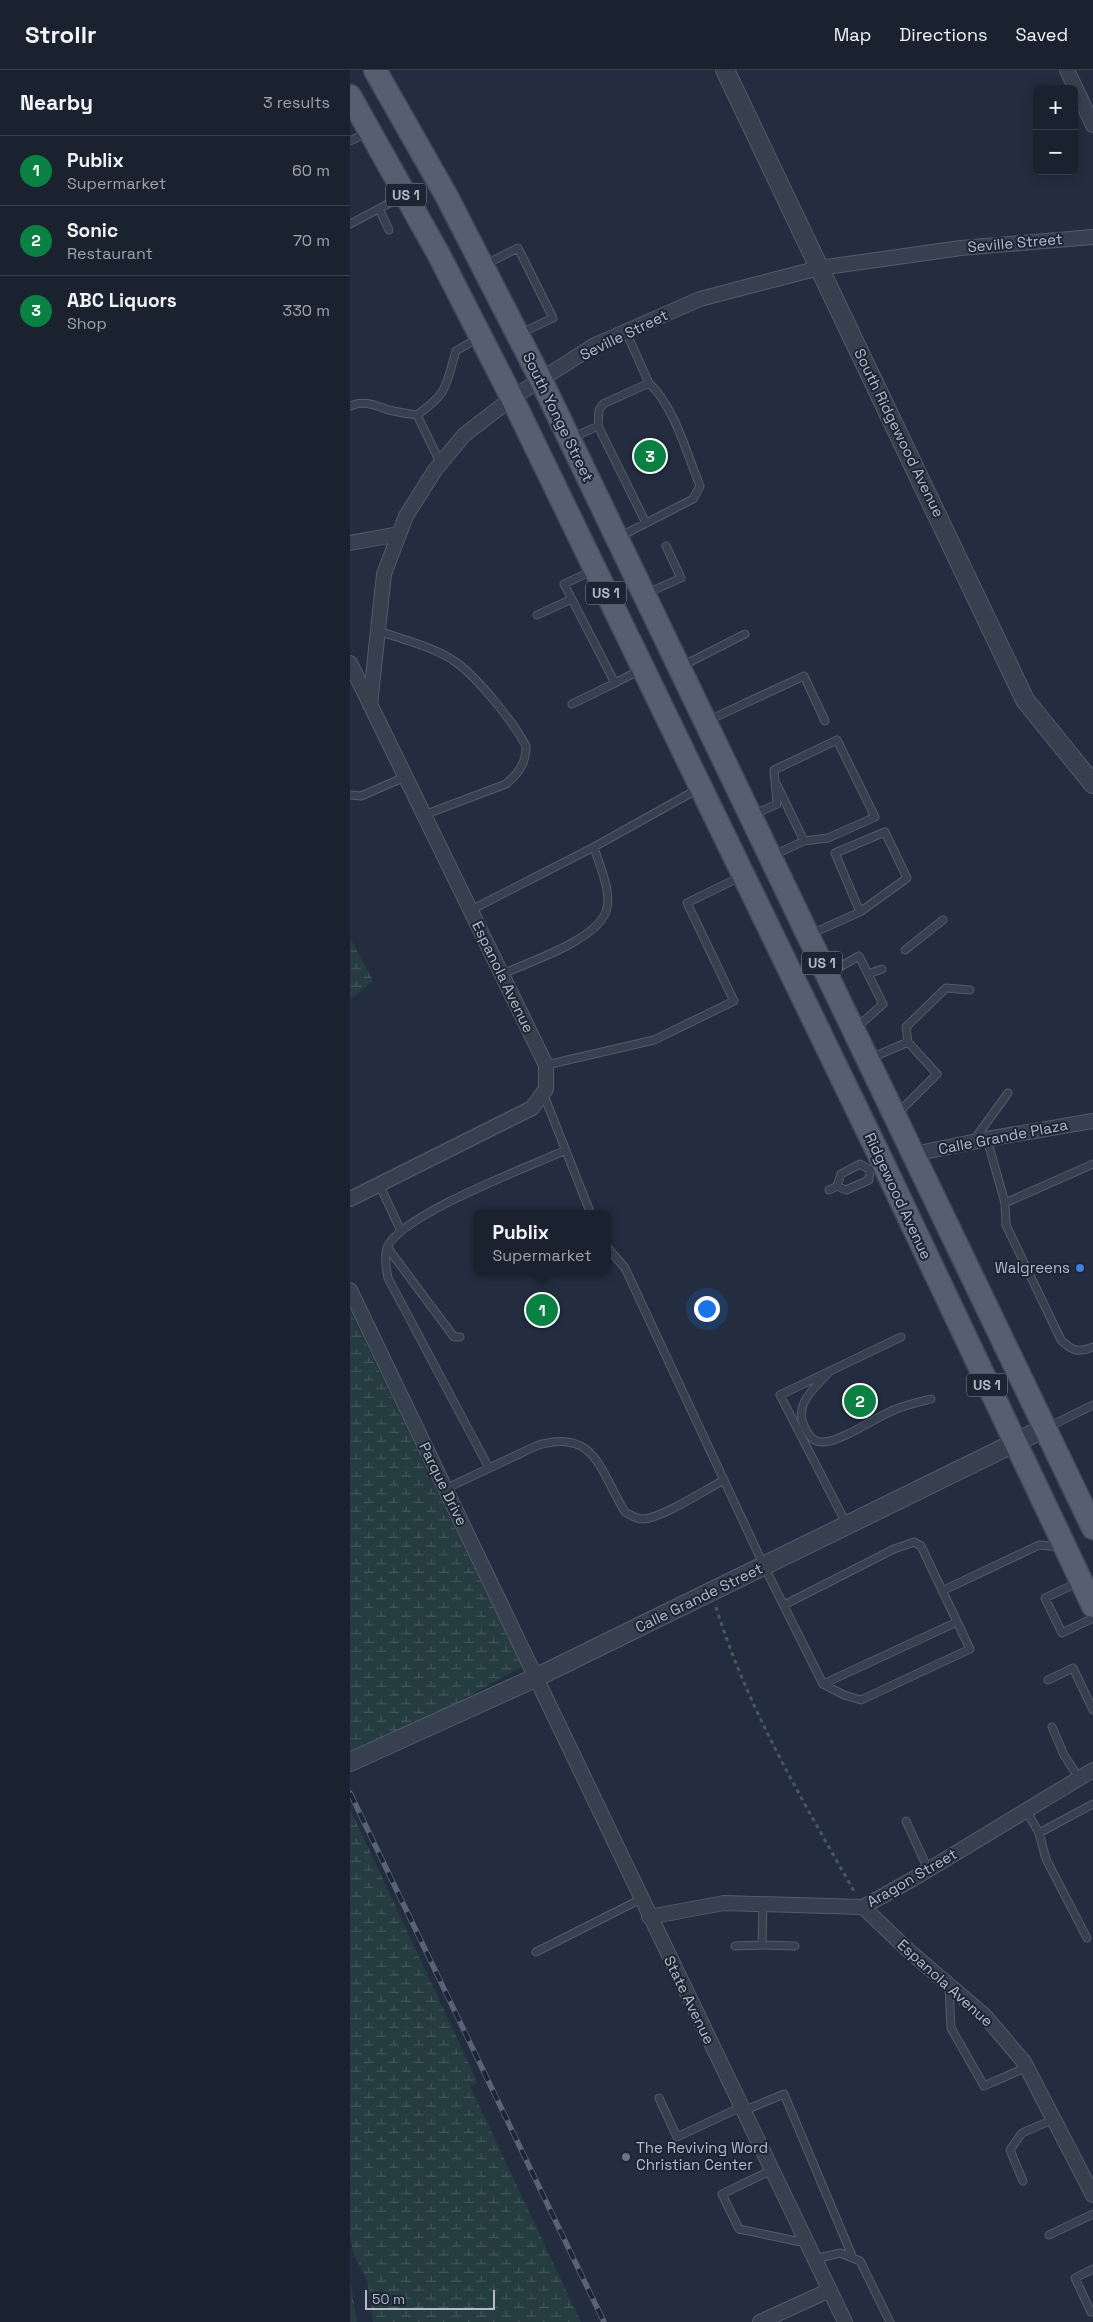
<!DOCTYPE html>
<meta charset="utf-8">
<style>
:root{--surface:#1a222f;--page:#272f3b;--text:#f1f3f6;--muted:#9fa4aa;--line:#383f4b;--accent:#0b8043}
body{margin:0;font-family:"Space Grotesk",sans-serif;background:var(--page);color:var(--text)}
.controls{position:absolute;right:15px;top:15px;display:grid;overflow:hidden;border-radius:8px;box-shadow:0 2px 12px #0003}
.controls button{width:45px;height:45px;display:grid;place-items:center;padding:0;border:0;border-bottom:1px solid var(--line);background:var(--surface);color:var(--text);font:25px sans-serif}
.scale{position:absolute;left:15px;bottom:12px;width:130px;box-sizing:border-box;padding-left:5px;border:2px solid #b3bbca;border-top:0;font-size:14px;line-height:18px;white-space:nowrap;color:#b3bbca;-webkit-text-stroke:4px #1c2534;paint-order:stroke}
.you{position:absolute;left:356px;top:1238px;width:18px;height:18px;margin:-12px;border:4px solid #fff;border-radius:50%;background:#1a73e8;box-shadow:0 0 0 8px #1a73e833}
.badge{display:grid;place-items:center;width:32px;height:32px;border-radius:50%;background:var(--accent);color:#fff;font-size:16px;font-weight:700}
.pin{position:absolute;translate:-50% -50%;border:2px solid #fff;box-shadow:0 1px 5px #0006}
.popup{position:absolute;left:123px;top:1140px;width:138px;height:65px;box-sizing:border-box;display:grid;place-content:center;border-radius:8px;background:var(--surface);filter:drop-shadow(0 1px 4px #0005);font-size:16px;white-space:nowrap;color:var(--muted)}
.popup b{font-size:19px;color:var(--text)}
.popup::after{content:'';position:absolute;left:50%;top:100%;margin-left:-10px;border:10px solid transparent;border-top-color:var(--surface)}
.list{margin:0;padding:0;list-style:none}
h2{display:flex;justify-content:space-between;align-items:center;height:65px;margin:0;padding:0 20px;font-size:21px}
h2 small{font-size:16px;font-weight:400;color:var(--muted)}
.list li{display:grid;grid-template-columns:32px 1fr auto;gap:15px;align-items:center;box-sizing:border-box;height:70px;padding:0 20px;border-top:1px solid var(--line)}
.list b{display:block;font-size:19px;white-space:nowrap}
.list p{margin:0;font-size:16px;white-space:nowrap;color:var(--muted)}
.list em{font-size:16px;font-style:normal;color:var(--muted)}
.map{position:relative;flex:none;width:743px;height:2252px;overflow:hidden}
header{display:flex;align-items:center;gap:30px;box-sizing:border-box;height:70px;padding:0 25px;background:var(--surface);border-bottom:1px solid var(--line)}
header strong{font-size:24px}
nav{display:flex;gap:28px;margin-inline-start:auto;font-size:18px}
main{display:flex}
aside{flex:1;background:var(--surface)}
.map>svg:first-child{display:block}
.grass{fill:url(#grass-tufts)}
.wetland{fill:url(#wetland-marsh)}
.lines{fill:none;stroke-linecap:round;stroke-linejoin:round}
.service-casing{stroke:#525b6a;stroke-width:9}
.minor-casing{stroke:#525b6a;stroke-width:16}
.tertiary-casing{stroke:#525b6a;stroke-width:20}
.primary-casing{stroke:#404958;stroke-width:25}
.path{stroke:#43595d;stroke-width:3;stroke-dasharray:4 4;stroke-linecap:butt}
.service{stroke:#37404f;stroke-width:7}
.minor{stroke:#37404f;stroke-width:14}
.tertiary{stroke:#37404f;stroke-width:18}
.primary{stroke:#555f6f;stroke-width:22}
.rail-casing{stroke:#596376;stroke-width:5.5}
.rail{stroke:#1c2534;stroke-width:4;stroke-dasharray:11;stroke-linecap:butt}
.shop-dot{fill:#3f7fe0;stroke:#1c2534;stroke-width:2}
.worship-dot{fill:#6b7280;stroke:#1c2534;stroke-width:2}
.labels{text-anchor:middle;stroke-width:4;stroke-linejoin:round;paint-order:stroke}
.shield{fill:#1c2534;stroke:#868e9d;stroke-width:1}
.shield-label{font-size:14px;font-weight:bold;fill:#b3bbca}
.street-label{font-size:15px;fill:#b3bbca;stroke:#1c2534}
.poi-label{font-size:15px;fill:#b3bbca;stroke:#1c2534;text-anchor:end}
</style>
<header>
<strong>Strollr</strong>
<nav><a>Map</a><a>Directions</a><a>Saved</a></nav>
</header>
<main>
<aside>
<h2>Nearby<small>3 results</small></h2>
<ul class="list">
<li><span class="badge">1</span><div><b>Publix</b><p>Supermarket</p></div><em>60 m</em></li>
<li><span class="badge">2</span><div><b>Sonic</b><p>Restaurant</p></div><em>70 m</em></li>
<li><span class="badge">3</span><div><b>ABC Liquors</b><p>Shop</p></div><em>330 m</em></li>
</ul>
</aside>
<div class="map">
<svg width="743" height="2252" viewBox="0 0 743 2252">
<defs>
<pattern id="grass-tufts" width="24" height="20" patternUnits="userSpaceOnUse" patternTransform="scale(1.25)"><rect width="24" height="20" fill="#253c40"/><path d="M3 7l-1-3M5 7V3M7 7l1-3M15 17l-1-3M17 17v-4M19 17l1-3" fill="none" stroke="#42565a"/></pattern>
<pattern id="wetland-marsh" width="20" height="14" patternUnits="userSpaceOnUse" patternTransform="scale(1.25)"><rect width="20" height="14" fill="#253c40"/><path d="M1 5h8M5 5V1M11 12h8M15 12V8" fill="none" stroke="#42565a"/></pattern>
</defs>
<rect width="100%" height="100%" fill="#232d3f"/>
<path class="grass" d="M0,2209l7,43h-7z"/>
<path class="wetland" d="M0,868l23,43 -23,19z
M0,1241l172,356 -79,43 -93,41z
M0,1739l128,274 -8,3 111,236h-208l-5,-39 -15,-31 -3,-17z"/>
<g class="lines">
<g class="service-casing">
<path id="service" d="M0,71l18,-9
M29,139l10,21
M0,154l53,-28
M136,194l32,-16 35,70 -32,15
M0,336c15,-6 24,-1 39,4 9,2 19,4 28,5 32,-23 28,-28 39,-64l22,-13
M67,345l24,49
M248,356l48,97
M222,368l26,-12 1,-16 4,-6 46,-21 -23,-51
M269,467l74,-38 7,-13c-13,-32 -26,-80 -51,-103
M242,501l-28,13 51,99 25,-13
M297,523l34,-15 -15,-32
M187,545l35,-16
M29,561c25,9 56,16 78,32 21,15 57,60 69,83 0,17 -7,27 -20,38l-82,31
M332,596l63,-32
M222,634l43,-21
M357,651l97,-45 21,45
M427,715l27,56
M0,725l11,1 44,-19
M403,745l24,-11 -3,-34 63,-30 38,77 -47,21 -24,3 -32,15
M121,840l123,-63 104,-58
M461,864l49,-22 -25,-59 50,-21 22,46 -47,34
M555,880l38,-30
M479,903l30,-17 9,18 14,-5
M152,904c27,-12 99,-35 105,-66 4,-19 -8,-43 -13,-61
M506,958l27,-24 -15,-30
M558,972l-2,-15 40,-39 24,2
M521,988l37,-16 29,32 -40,40
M196,995l108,-25 80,-39 -47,-98 53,-26
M193,1023l48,121
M637,1069l18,64 1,22 55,115c11,11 18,13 32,7
M624,1070l34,-47
M29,1114l22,47
M487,1116l9,4 23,-10 1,-10
M479,1120l8,-4 4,-12 19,-10 10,6
M655,1133l88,-39
M37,1177l67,90h6
M257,1177l18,21 139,298 59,118 21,11 17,5 109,-51 -49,-103 -7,-4 -20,7 -110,56
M477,1304c-13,15 -33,30 -23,52 5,9 8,16 19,16 18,0 53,-25 71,-32 11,-5 25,-8 37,-11
M698,1357l45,-22
M139,1398l-101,-190c-2,-10 -4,-21 -1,-30 12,-33 144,-82 179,-98
M95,1419l91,-43c59,-19 64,25 89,66 6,3 11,7 18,7 19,-1 62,-29 81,-39
M497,1455l-67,-130 121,-58
M729,1512l-34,16 17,35 31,-15
M592,1521l97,-46 22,2
M698,1610l25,-12 20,42
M473,1614l134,-62
M702,1657l12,28 15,23
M676,1740l13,23 7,26 41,79
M556,1751l22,48
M689,1763l54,-29
M413,1833l-1,42 33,1
M385,1876l27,-1
M186,1882l105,-53
M599,1916l2,42 33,58 43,-19
M309,2028l18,39 64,-30
M393,2041l41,-17 69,164
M422,2100l-50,24 17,35 67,14
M673,2111l-13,-31 12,-17 32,-14
M699,2165l44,-21
M465,2189l25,-6 20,8 30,61
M741,2242l-16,-34 18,-9"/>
</g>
<g class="minor-casing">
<path id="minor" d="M717,0l26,55
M0,473l49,-9
M0,593l196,402v24l-14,19 -182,91
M20,635l14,-131 22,-58 29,-46 29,-35 48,-37 83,-53 105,-46 119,-31 142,-20 132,-11
M564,1084l73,-15 106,-18
M0,1220l495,1032
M513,1837l45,43 77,66 39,46 69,133
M299,1847l75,-14 139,4 50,-28 180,-109
M410,2252l70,-32"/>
</g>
<g class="tertiary-casing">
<path id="tertiary" d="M375,0l300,630 68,84
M0,1692l187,-85 508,-249"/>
</g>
<g class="primary-casing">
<path id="primary" d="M25,0l71,125 95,185 552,1148
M0,26l89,159 73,143 371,765 210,443"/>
</g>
<path class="path" d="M366,1537c31,101 87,194 139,286"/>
<use href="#service" class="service"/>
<use href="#minor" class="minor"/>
<use href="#tertiary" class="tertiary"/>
<use href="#primary" class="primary"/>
<g class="rail-casing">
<path id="rail" d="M0,1723l254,529"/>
</g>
<use href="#rail" class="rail"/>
</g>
<circle class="shop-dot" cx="730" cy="1198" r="5"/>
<circle class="worship-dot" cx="276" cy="2087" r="5"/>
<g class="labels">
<g class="shield">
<rect x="36" y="113.5" width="40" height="23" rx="4"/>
<rect x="236" y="511.5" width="40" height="23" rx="4"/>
<rect x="452" y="881.5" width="40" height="23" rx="4"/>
<rect x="617" y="1303.5" width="40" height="23" rx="4"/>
</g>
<g class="shield-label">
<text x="56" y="130">US 1</text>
<text x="256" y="528">US 1</text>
<text x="472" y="898">US 1</text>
<text x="637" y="1320">US 1</text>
</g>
<g class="street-label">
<text transform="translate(665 173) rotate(-5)" y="5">Seville Street</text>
<text transform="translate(274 265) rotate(-26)" y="5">Seville Street</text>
<text transform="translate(208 347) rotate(64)" y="5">South Yonge Street</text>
<text transform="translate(549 363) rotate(64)" y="5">South Ridgewood Avenue</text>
<text transform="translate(153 907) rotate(64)" y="5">Espanola Avenue</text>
<text transform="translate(653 1067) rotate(-11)" y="5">Calle Grande Plaza</text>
<text transform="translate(548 1126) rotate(65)" y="5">Ridgewood Avenue</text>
<text transform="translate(93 1414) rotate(64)" y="5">Parque Drive</text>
<text transform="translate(349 1528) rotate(-26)" y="5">Calle Grande Street</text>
<text transform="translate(562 1808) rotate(-30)" y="5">Aragon Street</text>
<text transform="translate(595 1913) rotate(42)" y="5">Espanola Avenue</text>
<text transform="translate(339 1930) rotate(64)" y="5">State Avenue</text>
</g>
<g class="poi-label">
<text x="720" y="1203">Walgreens</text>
<text x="286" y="2083" text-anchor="start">The Reviving Word<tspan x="286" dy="17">Christian Center</tspan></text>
</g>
</g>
</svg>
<div class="controls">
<button>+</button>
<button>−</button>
</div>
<div class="scale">50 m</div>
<div class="you"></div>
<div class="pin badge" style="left:192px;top:1240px">1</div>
<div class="popup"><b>Publix</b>Supermarket</div>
<div class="pin badge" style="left:510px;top:1331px">2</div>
<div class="pin badge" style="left:300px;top:386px">3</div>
</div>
</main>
